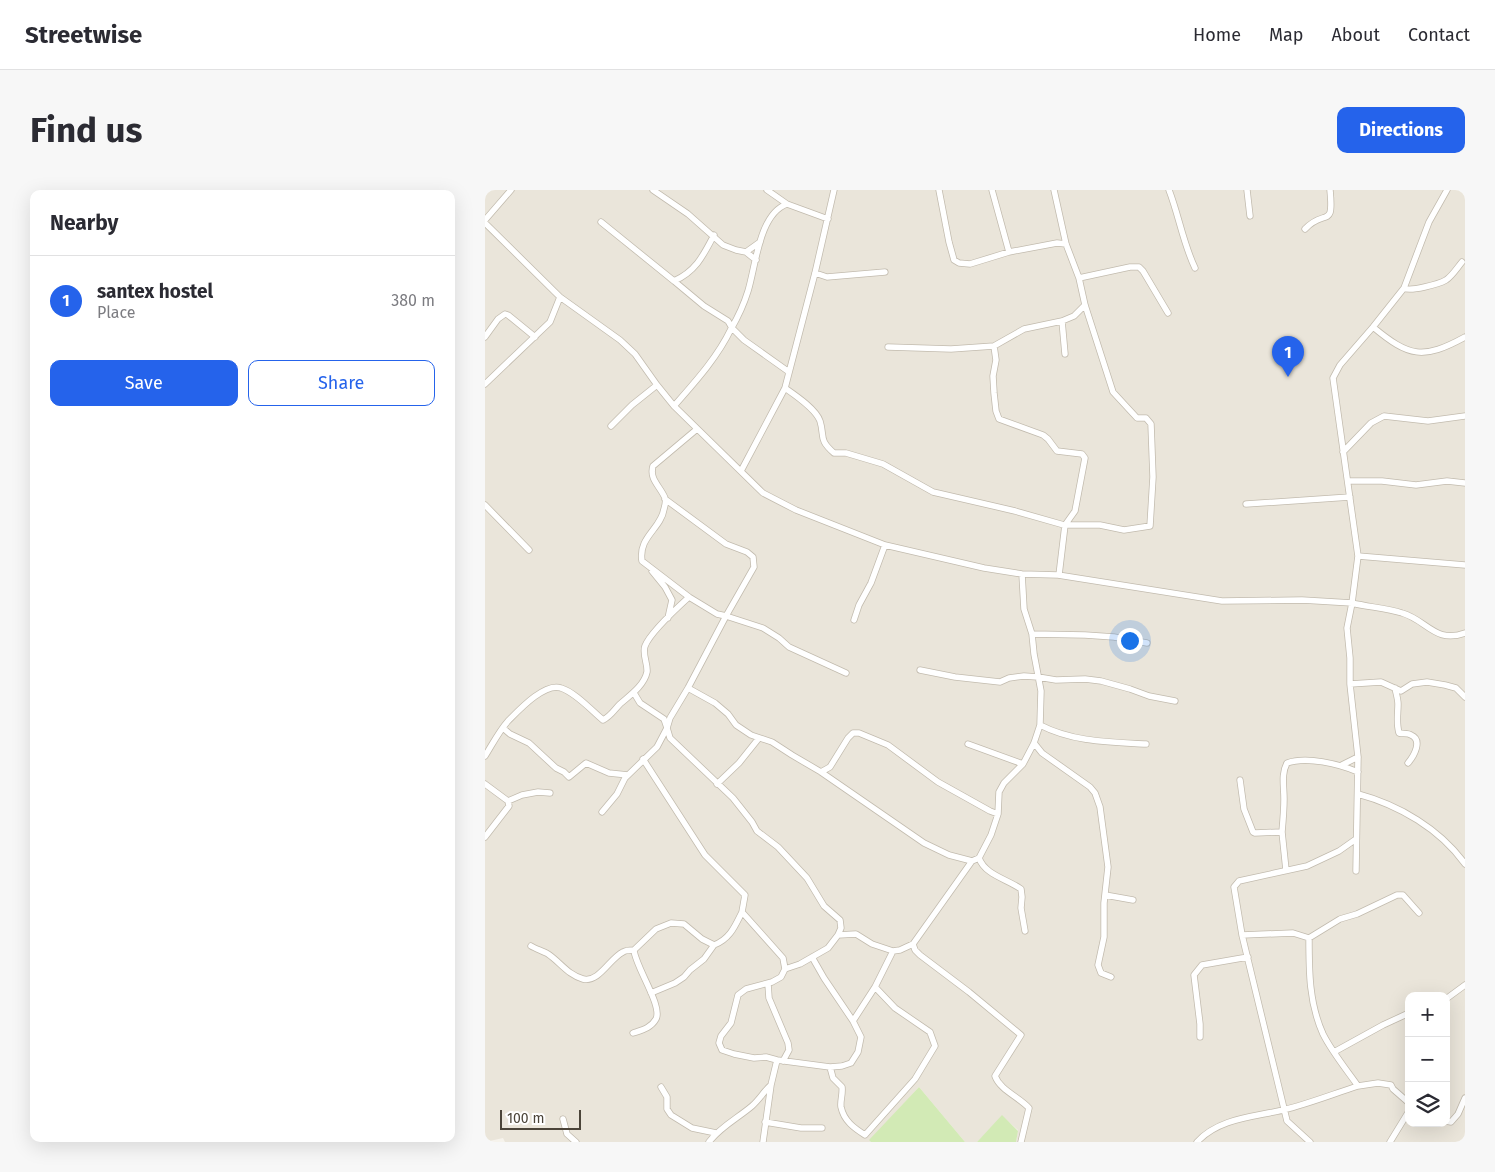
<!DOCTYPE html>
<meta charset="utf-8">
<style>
:root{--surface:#fff;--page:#f7f7f7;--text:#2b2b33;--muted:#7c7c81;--line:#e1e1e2;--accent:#2563eb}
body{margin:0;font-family:"Fira Sans",sans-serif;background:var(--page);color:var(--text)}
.controls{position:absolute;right:15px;bottom:15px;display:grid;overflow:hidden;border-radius:10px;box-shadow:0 5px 20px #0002}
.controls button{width:45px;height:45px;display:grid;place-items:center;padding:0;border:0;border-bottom:1px solid var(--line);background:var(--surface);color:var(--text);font:25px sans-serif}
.scale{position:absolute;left:15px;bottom:12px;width:81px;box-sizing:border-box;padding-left:5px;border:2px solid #4b4439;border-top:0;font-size:14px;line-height:18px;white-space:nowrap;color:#4b4439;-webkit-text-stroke:4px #fff;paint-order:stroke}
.you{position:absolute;left:644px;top:450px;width:18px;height:18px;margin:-12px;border:4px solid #fff;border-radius:50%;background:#1a73e8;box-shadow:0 0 0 8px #1a73e833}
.badge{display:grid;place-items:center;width:32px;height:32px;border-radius:50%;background:var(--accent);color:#fff;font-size:16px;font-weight:700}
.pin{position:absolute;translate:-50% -41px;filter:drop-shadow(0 1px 2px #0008)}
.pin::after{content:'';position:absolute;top:26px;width:18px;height:15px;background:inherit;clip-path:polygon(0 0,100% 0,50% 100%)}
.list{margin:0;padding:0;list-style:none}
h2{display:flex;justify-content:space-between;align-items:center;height:65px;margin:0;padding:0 20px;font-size:21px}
h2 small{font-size:16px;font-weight:400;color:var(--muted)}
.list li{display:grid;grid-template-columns:32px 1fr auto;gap:15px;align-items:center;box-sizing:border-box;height:90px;padding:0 20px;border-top:1px solid var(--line)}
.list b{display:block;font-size:19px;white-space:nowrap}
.list p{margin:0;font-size:16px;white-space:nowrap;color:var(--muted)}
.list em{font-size:16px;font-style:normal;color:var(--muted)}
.actions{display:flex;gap:10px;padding:15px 20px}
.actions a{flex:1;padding:11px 0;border:1px solid var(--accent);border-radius:10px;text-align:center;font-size:18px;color:var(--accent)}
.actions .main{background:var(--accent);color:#fff}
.icon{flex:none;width:28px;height:28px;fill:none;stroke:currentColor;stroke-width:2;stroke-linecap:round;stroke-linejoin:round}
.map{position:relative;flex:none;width:980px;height:952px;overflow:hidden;border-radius:10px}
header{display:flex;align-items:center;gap:30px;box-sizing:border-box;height:70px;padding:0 25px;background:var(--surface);border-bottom:1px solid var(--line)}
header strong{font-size:24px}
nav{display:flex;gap:28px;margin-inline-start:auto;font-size:18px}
.intro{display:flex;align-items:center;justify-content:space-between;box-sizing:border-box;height:120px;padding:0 30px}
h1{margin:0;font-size:35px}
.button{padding:12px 22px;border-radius:10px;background:var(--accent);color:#fff;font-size:18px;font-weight:700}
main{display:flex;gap:30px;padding:0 30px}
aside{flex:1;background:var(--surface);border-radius:10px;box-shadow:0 5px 20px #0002}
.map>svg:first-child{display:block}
.residential{fill:#eae5da;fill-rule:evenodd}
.green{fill:#d2eab5}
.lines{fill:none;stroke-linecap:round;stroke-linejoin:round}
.minor-casing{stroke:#c2bbae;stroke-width:7}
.minor{stroke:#fff;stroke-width:5.5}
</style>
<header>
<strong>Streetwise</strong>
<nav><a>Home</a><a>Map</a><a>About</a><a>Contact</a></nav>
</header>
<div class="intro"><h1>Find us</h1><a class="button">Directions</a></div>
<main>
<aside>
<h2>Nearby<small></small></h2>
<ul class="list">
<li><span class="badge">1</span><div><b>santex hostel</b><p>Place</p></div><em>380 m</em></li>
</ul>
<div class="actions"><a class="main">Save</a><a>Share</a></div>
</aside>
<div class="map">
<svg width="980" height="952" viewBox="0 0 980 952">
<rect width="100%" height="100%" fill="#f6f3ec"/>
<path class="residential" d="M0,0h980v952h-449l2,-12 -16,-14 -25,26h-12l-46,-55 -49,53 1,2h-366l-2,-4 -18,4zM924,806h37v127h-37z"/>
<path class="green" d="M434,897l46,55h-94l-2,-2z
M517,925l16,16 -2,11h-39z"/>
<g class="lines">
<g class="minor-casing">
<path id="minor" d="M168,0l35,24 35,31 13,5 10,2 10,8
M282,0l20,14
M454,0l10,52 5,18 5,3 11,1 39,-12 48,-9 9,1
M507,0l17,62
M684,0c10,26 14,53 26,78
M762,0l3,26
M0,30l26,-30
M116,32l73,59c22,-10 29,-25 40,-46
M0,33l75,74 60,43 15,14 22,31 17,21 89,87 33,17 89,35 99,23 38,6 36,1 164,26 80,-1 50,3 6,-47 -25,-178 7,-13 33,-38 31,-39 25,-66 18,-32
M820,39c20,-21 29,1 25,-39
M261,62l14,-10
M330,83l12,4 58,-5
M594,88l51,-11h9l4,4 25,42
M189,91l30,25 24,15 4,7 12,12 45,32
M919,98c6,4 35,-4 42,-8 6,-4 11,-12 16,-18
M577,131l3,33
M888,137c36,30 50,33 92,10
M0,147l13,-18 7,-5 3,1 27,22
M509,156l2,14 -3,16 1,17 2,18 3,8 44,16 5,4 9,12 25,3 3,4 -10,53 -10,14 -6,50
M403,157l63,2 43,-3 30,-17 38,-8 12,-5 11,-11
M0,194l65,-62 10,-25
M300,198c10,7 31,21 35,33 5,16 -2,18 14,32h12l37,11 50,28 82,19 49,14h36l24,5 26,-4 3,-49 -2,-53 -5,-6h-9l-24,-26 -28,-87 -6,-27 -13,-34 -12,-54
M189,216c21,-24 43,-48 57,-77 7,-12 13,-25 17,-38 8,-26 11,-77 39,-87l41,15
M126,236l21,-21 25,-20
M858,262l28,-29 13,-7 44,5 37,-5
M256,281l44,-83 30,-115 19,-83
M863,291h34l34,4 31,-4 18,2
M180,309l61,45 21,8 6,5 1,10 -28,49 -9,-2 -28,-17
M761,314l104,-7
M0,315l44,45
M873,366l107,9
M167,381l13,16 7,13 -4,18
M369,430l5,-15 12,-22 14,-38
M547,444l53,1 29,2 33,6
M435,480l35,7 45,5 9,-4 15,-2 14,1 18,3 29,-1 16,2 29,8 19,7 26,5
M865,494l31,-2 20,9 11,-7 15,-2 18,3 11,3 9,9
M203,498l27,15 13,11 8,11 15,10 21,7 20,13 29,17 103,71 25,12 23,6
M910,498c1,5 3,11 3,16 0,10 -2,19 1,29 4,1 9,0 12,2 12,5 3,21 -3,28
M555,535c33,17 69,17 106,19
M18,538l7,6 19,9 27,25 8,4 5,5 17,-14 23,10 19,2
M549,553l8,10 48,34 5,6 5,14 8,60 -4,36v34l-6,28 3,8 10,4
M483,554l55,20
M0,566c7,-11 14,-25 23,-35 11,-11 37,-39 53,-33 14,4 31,23 42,32 8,-4 11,-10 17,-16 9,-8 24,-18 27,-32 1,-8 -5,-18 -2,-26 5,-13 33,-39 44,-49l-47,-36c-4,-24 19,-32 22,-52 1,-3 2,-8 1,-11 -5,-12 -16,-19 -12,-32l44,-37
M158,569l62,96 40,40 -3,17 41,46 2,11 -4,8 -9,5 -26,7 -8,6 -7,28 -10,13 -2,7 3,7 12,4 20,4 12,-1 11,3 53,7
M857,575l16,-8
M336,582l9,-5 18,-29 5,-5h6l29,12 50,37 52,29 8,3
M755,590l4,29 9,23 2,1 27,-1c1,-11 2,-22 2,-33 0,-13 -3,-25 3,-36 20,-7 52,1 71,9
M0,594l23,17 1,5 -24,31
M232,594l22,-21 20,-25
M873,604c41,11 82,35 107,70
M23,611l14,-6 16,-3 12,1
M117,622l15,-18 8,-16 32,-31 10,-19 -3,-9 -24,-16 -6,-10
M797,642l4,38
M494,668c6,17 28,21 42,31l1,8 -1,11 4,23
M871,681l2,-114 -8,-73v-26l-3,-30 5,-25c16,4 34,5 50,10 25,7 33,31 63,20
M620,705l28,5
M353,745l18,-1 16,10 21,7
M757,745l51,-2 16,5
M428,754l2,6 5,5 49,37 52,43 -26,41c5,14 24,21 34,32l-8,34
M46,756c5,3 12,5 17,8 12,8 20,21 35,25 16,4 27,-21 40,-27 3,-2 8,-2 11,-2
M327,767l12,21 29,43
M300,779l15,-5 28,-16 10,-13 3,-7 -1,-8 -16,-14 -17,-28 -29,-31 -21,-16 -5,-9 -19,-24 -63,-60 -3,-10 3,-10 18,-30 38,-72 37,12 16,10 10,9 57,26
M283,794l1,14 19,45 1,7 -6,11
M390,797l-22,34 8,16 -3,15 -7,11 -9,3 -12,1 3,11 9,9c1,7 -2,14 -1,20 3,14 13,21 24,28l50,-56 20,-33 -5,-14 -35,-24 -20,-21 18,-36 7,-1 13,-6 59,-83 7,-3 12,-23 7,-21 1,-22 5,-9 19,-19 11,-21 6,-18 1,-34 -7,-37 -2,-20 -8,-25 -2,-35
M166,803l24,-10 9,-6 6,-7 14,-11 10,-14
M961,809l19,-14
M148,843c9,-3 18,-5 23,-14 7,-13 -21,-53 -22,-69l22,-21 15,-6 13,1 18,15 12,6c16,-6 21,-19 28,-33
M715,847v-13l-6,-49 8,-10 46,-8
M849,862l49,-27 26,-12
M176,897l6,10v12l4,6 21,13 24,5
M924,913l-16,-14 -2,-4 -13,-2 -20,3c-12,-17 -26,-34 -35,-52 -14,-31 -14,-63 -14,-96l31,-19 17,-5 40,-19h6l16,18
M78,929l4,15 9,8
M961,931l5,1 7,-8 7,-16
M280,932l36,6h21
M224,952c11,-15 29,-24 43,-36 8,-7 12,-15 19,-21l6,-25
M278,952l8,-57
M712,952c22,-24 57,-25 86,-32 25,-6 50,-16 75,-24
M825,952l-23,-21 -45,-186 -8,-48 5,-6 68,-15 32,-15 17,-12
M905,952l19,-31"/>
</g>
<use href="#minor" class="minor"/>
</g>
</svg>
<div class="controls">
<button>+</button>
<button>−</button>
<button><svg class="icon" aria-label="layers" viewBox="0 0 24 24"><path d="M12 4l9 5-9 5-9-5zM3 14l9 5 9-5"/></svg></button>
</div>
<div class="scale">100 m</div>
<div class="you"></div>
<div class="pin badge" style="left:803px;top:187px">1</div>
</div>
</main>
